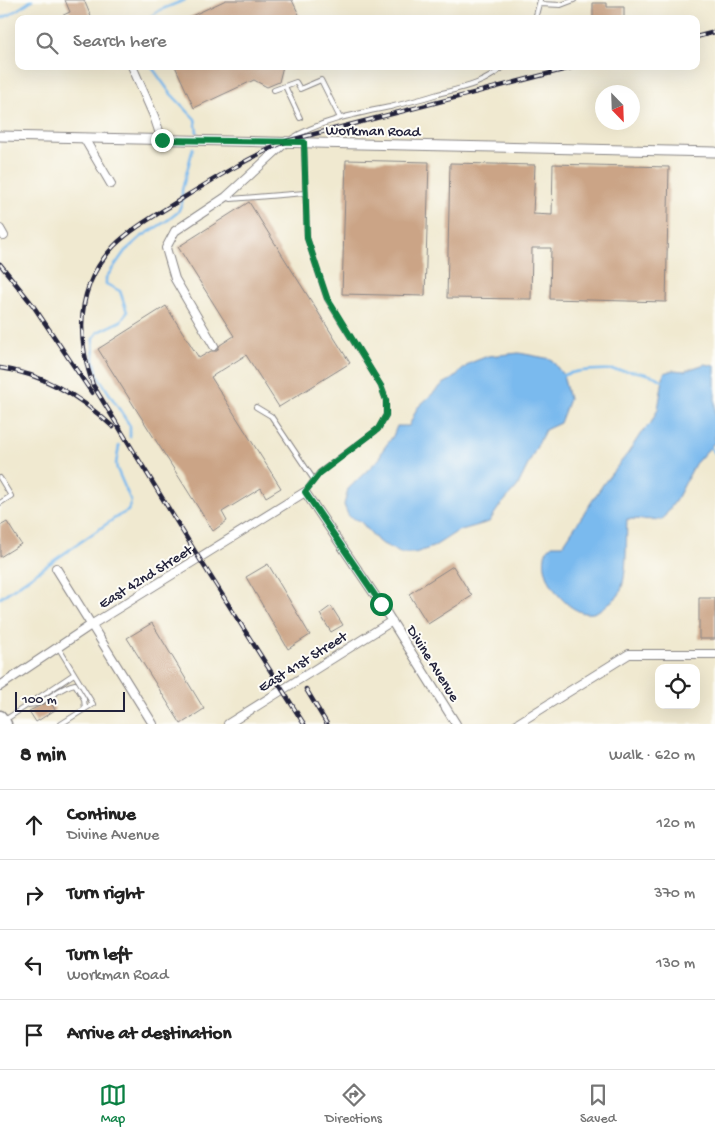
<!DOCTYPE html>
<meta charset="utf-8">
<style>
:root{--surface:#fff;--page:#f2f2f2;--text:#222;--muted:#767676;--line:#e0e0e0;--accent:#0b8043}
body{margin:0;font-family:"Gochi Hand",sans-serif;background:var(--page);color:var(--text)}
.controls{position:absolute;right:15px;bottom:15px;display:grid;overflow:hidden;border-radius:10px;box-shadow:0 5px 20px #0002}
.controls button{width:45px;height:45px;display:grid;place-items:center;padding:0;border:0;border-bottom:1px solid var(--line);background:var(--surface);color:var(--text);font:25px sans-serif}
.compass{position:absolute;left:595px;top:85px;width:45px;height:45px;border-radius:50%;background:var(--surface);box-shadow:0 5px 20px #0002;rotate:157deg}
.scale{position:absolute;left:15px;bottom:12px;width:110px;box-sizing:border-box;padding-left:5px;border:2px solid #22223b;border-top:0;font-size:14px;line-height:18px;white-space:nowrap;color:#22223b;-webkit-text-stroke:4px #fdfcf7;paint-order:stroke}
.stop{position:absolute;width:15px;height:15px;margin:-11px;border:4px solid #0b8043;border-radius:50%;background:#fff}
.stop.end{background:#0b8043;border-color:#fff;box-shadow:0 1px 5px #0008}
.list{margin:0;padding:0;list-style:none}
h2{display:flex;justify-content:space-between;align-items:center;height:65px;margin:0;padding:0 20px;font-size:21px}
h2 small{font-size:16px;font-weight:400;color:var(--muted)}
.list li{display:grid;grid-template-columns:32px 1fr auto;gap:15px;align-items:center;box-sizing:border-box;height:70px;padding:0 20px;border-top:1px solid var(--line)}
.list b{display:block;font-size:19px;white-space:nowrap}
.list p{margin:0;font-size:16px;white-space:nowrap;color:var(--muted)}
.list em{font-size:16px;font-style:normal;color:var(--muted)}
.icon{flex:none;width:28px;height:28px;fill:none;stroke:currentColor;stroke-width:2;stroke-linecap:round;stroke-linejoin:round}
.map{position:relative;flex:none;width:715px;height:724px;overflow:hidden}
.search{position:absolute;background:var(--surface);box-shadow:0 5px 20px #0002;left:15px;right:15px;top:15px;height:55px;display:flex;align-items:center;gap:12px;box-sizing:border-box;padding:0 18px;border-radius:10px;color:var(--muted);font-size:19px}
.sheet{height:345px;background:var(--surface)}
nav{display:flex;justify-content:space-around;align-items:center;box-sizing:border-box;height:70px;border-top:1px solid var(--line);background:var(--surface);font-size:14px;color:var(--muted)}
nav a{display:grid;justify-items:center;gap:2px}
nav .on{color:var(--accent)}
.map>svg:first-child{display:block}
.water{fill:#7abaee;stroke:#4e6e94}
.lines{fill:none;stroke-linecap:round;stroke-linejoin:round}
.stream{stroke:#7abaee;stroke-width:2.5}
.building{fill:#cba486}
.service-casing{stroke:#898686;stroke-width:6}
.minor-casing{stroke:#898686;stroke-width:10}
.tertiary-casing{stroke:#898686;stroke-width:11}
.trunk-casing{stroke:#898686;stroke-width:15}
.service{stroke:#fff;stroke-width:4}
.minor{stroke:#fff;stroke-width:8}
.tertiary{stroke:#fff;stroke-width:9}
.trunk{stroke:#fff;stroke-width:12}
.rail-casing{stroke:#22223b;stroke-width:4.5}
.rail{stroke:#fdfcf7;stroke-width:2.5;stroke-dasharray:8;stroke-linecap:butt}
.route{stroke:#0b8043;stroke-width:6}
.labels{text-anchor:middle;stroke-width:4;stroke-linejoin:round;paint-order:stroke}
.street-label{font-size:15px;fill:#22223b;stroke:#fdfcf7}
</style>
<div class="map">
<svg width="715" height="724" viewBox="0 0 715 724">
<rect width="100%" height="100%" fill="#fdfcf7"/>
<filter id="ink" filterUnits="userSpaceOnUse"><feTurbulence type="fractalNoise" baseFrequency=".02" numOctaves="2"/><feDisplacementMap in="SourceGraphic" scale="10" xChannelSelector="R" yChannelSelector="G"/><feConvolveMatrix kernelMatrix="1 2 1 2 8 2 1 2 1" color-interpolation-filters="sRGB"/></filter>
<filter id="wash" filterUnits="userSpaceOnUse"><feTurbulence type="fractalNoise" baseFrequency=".0096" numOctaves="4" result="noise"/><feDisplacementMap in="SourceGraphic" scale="20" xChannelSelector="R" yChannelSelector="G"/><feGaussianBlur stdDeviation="1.12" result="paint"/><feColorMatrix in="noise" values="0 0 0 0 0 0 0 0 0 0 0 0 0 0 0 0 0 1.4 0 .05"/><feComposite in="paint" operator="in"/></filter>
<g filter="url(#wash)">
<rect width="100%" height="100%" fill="#f0e9d0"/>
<path class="water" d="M519,353l32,6 12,16 6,24 -9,24 -15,7 -28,57 -18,20 -10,15 -31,9 -25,16 -18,6h-15l-21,-11 -19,-21 -11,-4 -5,-12 4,-16 32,-31 2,-7 11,-15 4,-10h12l8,-18 26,-24 9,-5 18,-16 18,-7z
M705,364l10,2v76l-20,22 -17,33 -16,23 -35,-1c-1,17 1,64 -9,77 -2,2 -6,5 -9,7 -4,4 -10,8 -16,10 -25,5 -58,-40 -46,-63 1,-2 4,-3 5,-5h11l41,-62 24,-30 13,-20 10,-10 7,-14 6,-36 9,-3 11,1z"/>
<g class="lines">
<path class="stream" d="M0,19l11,-5 21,-14
M147,19l13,-9 25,-10
M151,66l20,28 24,25 2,13
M561,376c22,-9 82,-9 102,5
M130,437v-11l-32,-50 -4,-17 -1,-20 5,-7 23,-11 6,-9 -7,-21 -14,-7v-6l19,-27 16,-14 27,-17 10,-8 4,-9v-13l11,-42
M708,445l7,8
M0,598l118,-82 10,-5 3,-10 -14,-32 -1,-5 3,-18"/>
</g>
<g id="blocks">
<path class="building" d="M65,0h19l8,19h-37l15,-7z
M226,0h66l9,19h-116z
M593,3h14v4h17v12h-31z
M175,66h108l-4,16 -12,5 -13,-7 -60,28z
M346,160l83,2 -4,134 -83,-2z
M450,163l85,2 -2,49 19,1 1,-51 116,3 -3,135 -116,-3 1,-51h-19l-1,51 -84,-1z
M249,202l101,161 -71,44 -33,-52 -35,22 70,111 -15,9 -5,-9 -39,24 5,9 -14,10 -115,-182 68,-43 33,52 12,-7h6l3,-6 14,-9 -56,-89z
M7,522l14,22 -21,13v-31z
M268,564l42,71 -22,14 -42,-72z
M453,566l19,30 -44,28 -19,-30z
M699,598h16v41h-16z
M331,606l12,19 -12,7 -11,-18z
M152,623l52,86 -23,15 -54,-86z
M50,701l5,9 -19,12 -7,-11z"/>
</g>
</g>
<g filter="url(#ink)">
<use href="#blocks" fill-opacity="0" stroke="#898686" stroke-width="1"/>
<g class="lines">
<g class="service-casing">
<path id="service" d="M540,4l21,1 13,-5
M535,19l5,-19
M285,86l15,32
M274,90l22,-8 4,7 21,-9 19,38
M289,140c30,-19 66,-26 101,-33 16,-4 32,-8 48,-13 24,-6 47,-10 66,-28
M304,142l3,96 20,61 54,87 5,14v15l-8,14 -59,44 -14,19
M226,197l5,2 74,-6
M256,407l15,9 43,64
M0,478l11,18 -11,7
M58,647l35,57 -32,20
M27,705c18,1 30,-18 48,-21l9,15 1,10
M5,720l69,-46"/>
</g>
<g class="minor-casing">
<path id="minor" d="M132,66l22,50 8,24
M84,138l27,46
M0,229l4,7
M214,346l-39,-67 -9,-31 9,-17 51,-34 61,-56
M56,568l97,156
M0,686l91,-61 214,-133 76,112 75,120
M228,724l164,-103
M517,724l112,-70h86"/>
</g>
<g class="tertiary-casing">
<path id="tertiary" d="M0,136l715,16"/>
</g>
<g class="trunk-casing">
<path id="trunk" d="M0,717l5,7"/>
</g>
<use href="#service" class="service"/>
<use href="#minor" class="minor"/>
<use href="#tertiary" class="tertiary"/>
<use href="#trunk" class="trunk"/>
<g class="rail-casing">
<path id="rail" d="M696,37l19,-5
M0,264l32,40 60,89
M0,368c44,6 81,29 113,59
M306,689l21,35
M304,724l-105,-166 -106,-173c-17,-49 -17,-99 21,-139 19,-19 46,-33 69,-48 34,-21 67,-41 104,-57l291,-75"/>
</g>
<use href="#rail" class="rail"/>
</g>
</g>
<g class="lines" filter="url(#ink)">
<path class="route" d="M162,140l142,2 3,96 20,60 54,88 5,14v15l-8,14 -58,44 -15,19 76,112"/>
</g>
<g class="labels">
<g class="street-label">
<text transform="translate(373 130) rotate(1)" y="5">Workman Road</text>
<text transform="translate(145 576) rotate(-32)" y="5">East 42nd Street</text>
<text transform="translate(302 661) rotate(-32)" y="5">East 41st Street</text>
<text transform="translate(434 663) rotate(58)" y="5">Divine Avenue</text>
</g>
</g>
</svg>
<div class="controls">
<button><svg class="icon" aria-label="locate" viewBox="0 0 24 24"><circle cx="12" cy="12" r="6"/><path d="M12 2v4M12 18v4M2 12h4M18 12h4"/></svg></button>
</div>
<svg class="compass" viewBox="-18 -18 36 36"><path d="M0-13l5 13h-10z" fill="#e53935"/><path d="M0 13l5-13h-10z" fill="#767676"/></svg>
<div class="scale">100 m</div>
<div class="stop" style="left:381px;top:604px"></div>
<div class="stop end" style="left:162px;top:140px"></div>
<div class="search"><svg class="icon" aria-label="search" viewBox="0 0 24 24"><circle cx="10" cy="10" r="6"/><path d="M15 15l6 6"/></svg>Search here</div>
</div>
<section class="sheet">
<h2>8 min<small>Walk · 620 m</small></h2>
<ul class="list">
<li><svg class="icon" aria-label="ahead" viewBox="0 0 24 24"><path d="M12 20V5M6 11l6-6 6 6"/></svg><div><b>Continue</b><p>Divine Avenue</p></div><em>120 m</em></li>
<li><svg class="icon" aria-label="right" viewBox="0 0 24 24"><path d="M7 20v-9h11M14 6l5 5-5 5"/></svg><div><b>Turn right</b></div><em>370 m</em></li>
<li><svg class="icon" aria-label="left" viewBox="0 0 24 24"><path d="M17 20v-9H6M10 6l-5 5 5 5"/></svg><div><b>Turn left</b><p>Workman Road</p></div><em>130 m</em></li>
<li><svg class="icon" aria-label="arrive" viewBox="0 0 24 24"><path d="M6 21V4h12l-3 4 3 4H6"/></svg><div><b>Arrive at destination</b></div></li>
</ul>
</section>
<nav>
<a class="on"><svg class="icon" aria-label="map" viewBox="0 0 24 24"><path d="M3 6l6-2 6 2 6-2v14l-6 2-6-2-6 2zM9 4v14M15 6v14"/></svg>Map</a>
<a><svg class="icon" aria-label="directions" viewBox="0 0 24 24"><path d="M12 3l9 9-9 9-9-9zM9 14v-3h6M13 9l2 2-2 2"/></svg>Directions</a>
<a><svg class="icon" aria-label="saved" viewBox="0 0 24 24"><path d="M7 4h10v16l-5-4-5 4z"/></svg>Saved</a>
</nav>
